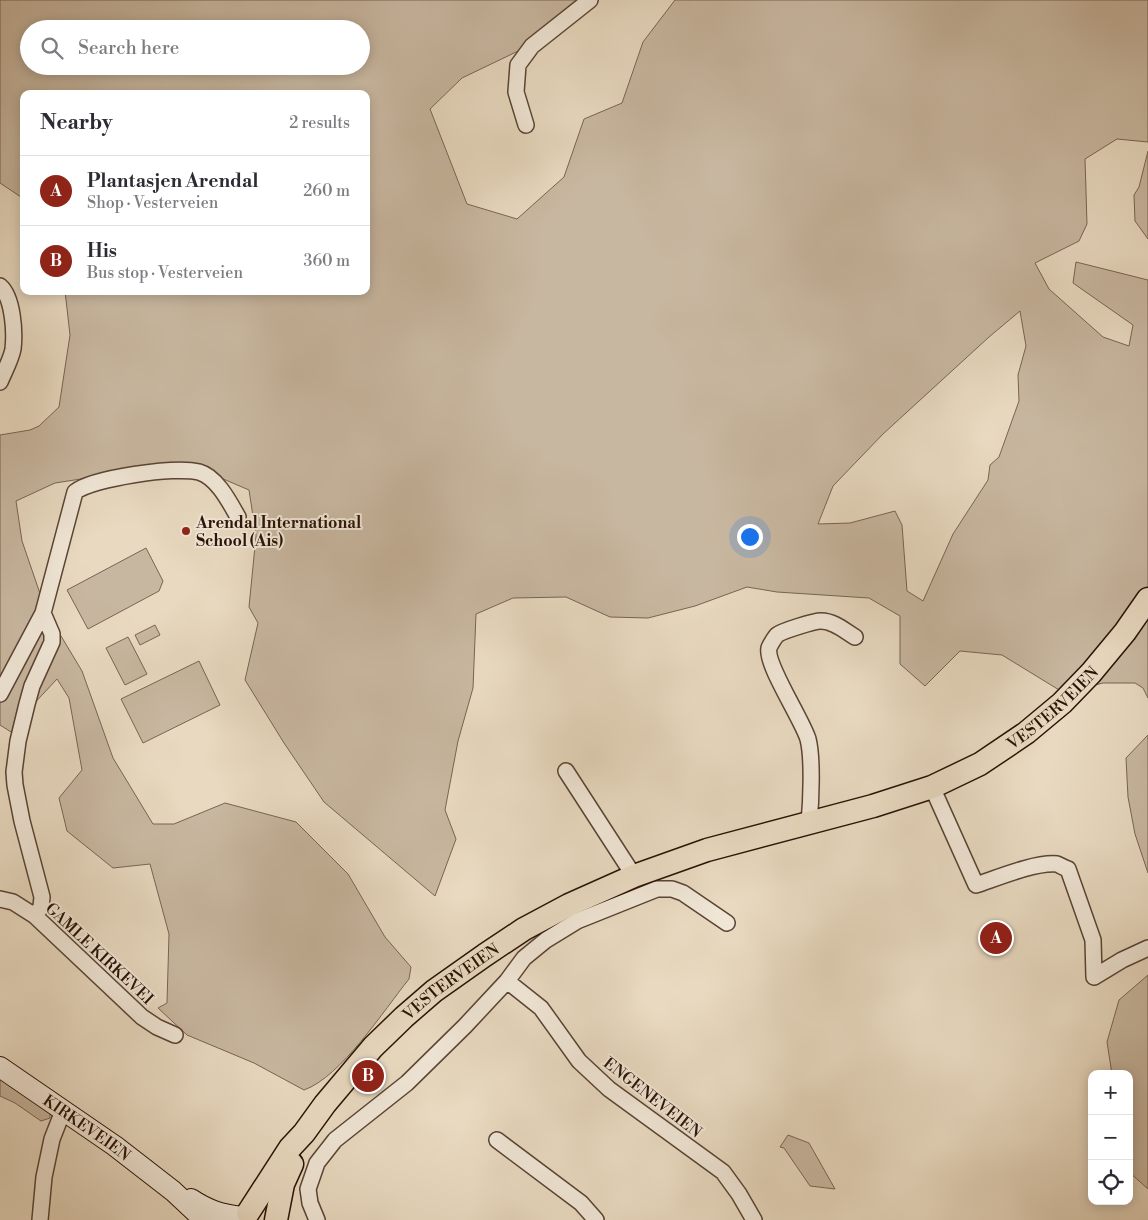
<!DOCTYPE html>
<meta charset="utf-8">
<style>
:root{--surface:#fff;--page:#f7f7f7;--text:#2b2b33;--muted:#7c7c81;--line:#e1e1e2;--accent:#8f2418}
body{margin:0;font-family:"Libre Bodoni",serif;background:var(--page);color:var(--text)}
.controls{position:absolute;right:15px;bottom:15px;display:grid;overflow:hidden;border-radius:10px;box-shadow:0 2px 12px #0003}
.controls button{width:45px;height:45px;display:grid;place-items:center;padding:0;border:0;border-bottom:1px solid var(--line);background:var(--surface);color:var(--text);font:25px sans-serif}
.you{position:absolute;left:749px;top:536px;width:18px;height:18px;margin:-12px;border:4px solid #fff;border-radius:50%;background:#1a73e8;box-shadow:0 0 0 8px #1a73e833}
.badge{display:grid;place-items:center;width:32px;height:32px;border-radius:50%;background:var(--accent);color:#fff;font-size:16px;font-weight:700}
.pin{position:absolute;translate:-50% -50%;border:2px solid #fff;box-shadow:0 1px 5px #0006}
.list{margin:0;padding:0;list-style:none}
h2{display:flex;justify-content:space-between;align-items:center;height:65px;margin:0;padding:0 20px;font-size:21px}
h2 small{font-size:16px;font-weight:400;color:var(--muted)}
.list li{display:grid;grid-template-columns:32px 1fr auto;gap:15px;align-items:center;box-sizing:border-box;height:70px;padding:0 20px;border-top:1px solid var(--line)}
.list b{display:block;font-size:19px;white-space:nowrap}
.list p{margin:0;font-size:16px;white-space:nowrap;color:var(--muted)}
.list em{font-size:16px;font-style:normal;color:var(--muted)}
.icon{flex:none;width:28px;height:28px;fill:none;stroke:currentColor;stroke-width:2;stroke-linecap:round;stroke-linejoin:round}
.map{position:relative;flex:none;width:1148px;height:1220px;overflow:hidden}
.search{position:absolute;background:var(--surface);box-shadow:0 2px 12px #0003;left:20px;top:20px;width:350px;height:55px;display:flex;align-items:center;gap:12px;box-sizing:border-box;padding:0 18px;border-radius:28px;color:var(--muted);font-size:19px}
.panel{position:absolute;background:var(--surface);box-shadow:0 2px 12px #0003;left:20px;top:90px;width:350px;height:205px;border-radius:10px}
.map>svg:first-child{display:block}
.green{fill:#c8b7a0;stroke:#786453;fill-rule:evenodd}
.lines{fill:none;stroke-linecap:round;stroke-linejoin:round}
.street-casing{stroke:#594434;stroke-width:18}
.secondary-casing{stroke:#291206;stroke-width:22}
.primary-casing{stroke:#291206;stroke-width:25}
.street{stroke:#f0e6d6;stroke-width:15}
.secondary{stroke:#f0e6d6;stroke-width:20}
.primary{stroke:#e8d9c0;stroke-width:22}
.poi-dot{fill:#8f2418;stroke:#f0e6d6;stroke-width:2}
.labels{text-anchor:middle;stroke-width:4;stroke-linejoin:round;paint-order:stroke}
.poi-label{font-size:16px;font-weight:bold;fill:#291206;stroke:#f0e6d6;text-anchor:start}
.street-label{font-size:16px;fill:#291206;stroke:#f0e6d6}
</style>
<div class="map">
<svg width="1148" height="1220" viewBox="0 0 1148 1220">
<rect width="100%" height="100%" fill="#e8d9c0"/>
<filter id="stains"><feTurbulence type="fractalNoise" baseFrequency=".004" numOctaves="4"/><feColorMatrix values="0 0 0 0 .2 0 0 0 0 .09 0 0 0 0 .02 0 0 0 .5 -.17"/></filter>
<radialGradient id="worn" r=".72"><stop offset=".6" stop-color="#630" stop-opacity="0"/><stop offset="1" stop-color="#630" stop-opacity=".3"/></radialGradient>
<path class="green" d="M0,0h587l-50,42 -75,36 -32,31 37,95 50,15 47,-42 20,-58 38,-16 21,-61 32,-42h473v142l-31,-3 -32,20 2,65 -8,17 -44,22 14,26 54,48 26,9 4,-21 -60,-42 3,-21 72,18v418l-5,-10 -8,-5h-32l-39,10 -62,-38 -42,-4 -35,35 -25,-22v-48l-31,-18 -92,-6 -30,-5 -52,19 -47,12 -38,-1 -44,-20 -53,1 -37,16 -3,74 -15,53 -13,69 11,29 -21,57 -111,-94 -40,-59 -39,-63 13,-57 -9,-16 7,-71 -7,-46 -49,-21 -74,3 -71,11 -39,18 6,40 24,70 36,60 31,87 40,66h21l51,-21 71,19 52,52 37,63 26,30 -2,12c-25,31 -68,98 -105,111l-50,-27 -67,-28 -29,-27 9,-5 2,-69 -19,-70 -37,4 -46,-37 -8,-33 23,-28 -13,-72 -12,-19 -28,30 -18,23 -11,-7v-290l30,-5 9,-4 20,-19 11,-72 -5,-44h301v-197h-342v105l-24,-16zM29,29h332v37h-332zM1020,311l6,35 -8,29 1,26 -20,56 -9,8 -2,15 -35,54 -30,67 -16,-10 -5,-66 -7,-14 -45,12 -32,1 15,-38 50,-52 106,-97z
M1148,151v88l-13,-18 -1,-26 5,-8z
M146,548l17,33 -4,10 -71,38 -21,-39z
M155,625l5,10 -20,10 -5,-10z
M128,637l19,37 -22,11 -19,-37z
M199,661l21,44 -77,38 -22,-44z
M1148,735v138l-13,-39 -7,-37 -2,-39z
M1148,975v214l-19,-17v-98h-17l-5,-32 12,-42z
M0,1075l50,36v7l-9,3 -26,-18 -15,-7z
M788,1135l21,8 26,46 -25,-3 -26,-38 -4,-1z"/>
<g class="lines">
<g class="street-casing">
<path id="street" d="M526,125l-10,-33 2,-27 14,-19 58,-46
M0,286c13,11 15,46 13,63 -2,11 -9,23 -13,33
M0,694l43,-81 32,-121c18,-14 100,-26 124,-20 18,5 31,31 39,45
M566,771l68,105
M932,787l44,98c21,-7 59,-23 81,-21 3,1 7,4 11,5l25,71 1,37
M809,823c2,-21 4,-64 -1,-84 -6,-20 -43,-75 -39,-91 1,-3 6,-11 8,-13 5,-4 37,-14 44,-14 13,0 24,10 34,16
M0,899l13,3 22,14 107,101 15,10 18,8
M35,916l6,-9 1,-10 -20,-76 -7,-36 -1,-13 4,-31 9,-37 5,-18 20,-44v-8l-9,-21
M1094,977l28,-17 26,-12
M507,981l34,27 38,53 30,28 114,83 16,22 15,26
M497,1140l84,63 15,17
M40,1220l4,-43 8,-38 11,-28
M317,1220l-7,-17 -2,-14 9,-26 18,-23 72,-57 58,-57 42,-45 17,-23 22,-18 31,-19 80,-32h15l11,4 44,30"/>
</g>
<g class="secondary-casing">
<g id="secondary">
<path id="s1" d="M0,1067l115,79 58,45 31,29"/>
<path d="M191,1199c18,12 30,15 51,18"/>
</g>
</g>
<g class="primary-casing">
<g id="primary">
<path id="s2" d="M248,1213l42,-65 14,-15 21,-29 48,-57 31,-30 30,-26 51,-36 39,-26 45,-24 65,-29 73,-26 166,-44 59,-19 48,-23 46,-31 36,-30 29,-30 34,-41 23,-33"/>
<path d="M276,1220l7,-36 9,-20"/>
</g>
</g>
<use href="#street" class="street"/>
<use href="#secondary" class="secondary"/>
<use href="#primary" class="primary"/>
</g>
<circle class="poi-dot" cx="186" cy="531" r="5"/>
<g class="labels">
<g class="poi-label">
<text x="196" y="528">Arendal International<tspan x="196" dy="18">School (Ais)</tspan></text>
</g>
<g class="street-label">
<text dy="6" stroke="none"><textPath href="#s2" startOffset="979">VESTERVEIEN</textPath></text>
<text transform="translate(100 953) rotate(43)" y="6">GAMLE KIRKEVEI</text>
<text dy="6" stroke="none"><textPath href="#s2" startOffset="310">VESTERVEIEN</textPath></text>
<text transform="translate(653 1097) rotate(38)" y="6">ENGENEVEIEN</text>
<text dy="6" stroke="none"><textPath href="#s1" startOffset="106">KIRKEVEIEN</textPath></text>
</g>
</g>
<rect width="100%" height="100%" filter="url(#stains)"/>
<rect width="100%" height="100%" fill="url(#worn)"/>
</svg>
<div class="controls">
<button>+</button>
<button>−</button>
<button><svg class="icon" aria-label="locate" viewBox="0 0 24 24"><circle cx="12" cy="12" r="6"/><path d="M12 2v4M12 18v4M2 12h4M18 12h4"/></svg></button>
</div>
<div class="you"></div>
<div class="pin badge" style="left:996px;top:938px">A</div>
<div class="pin badge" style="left:368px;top:1076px">B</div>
<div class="search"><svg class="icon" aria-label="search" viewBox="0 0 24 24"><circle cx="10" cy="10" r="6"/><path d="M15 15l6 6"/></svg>Search here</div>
<section class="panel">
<h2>Nearby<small>2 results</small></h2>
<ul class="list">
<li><span class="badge">A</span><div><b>Plantasjen Arendal</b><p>Shop · Vesterveien</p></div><em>260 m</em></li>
<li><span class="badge">B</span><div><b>His</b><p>Bus stop · Vesterveien</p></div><em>360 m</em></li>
</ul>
</section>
</div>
